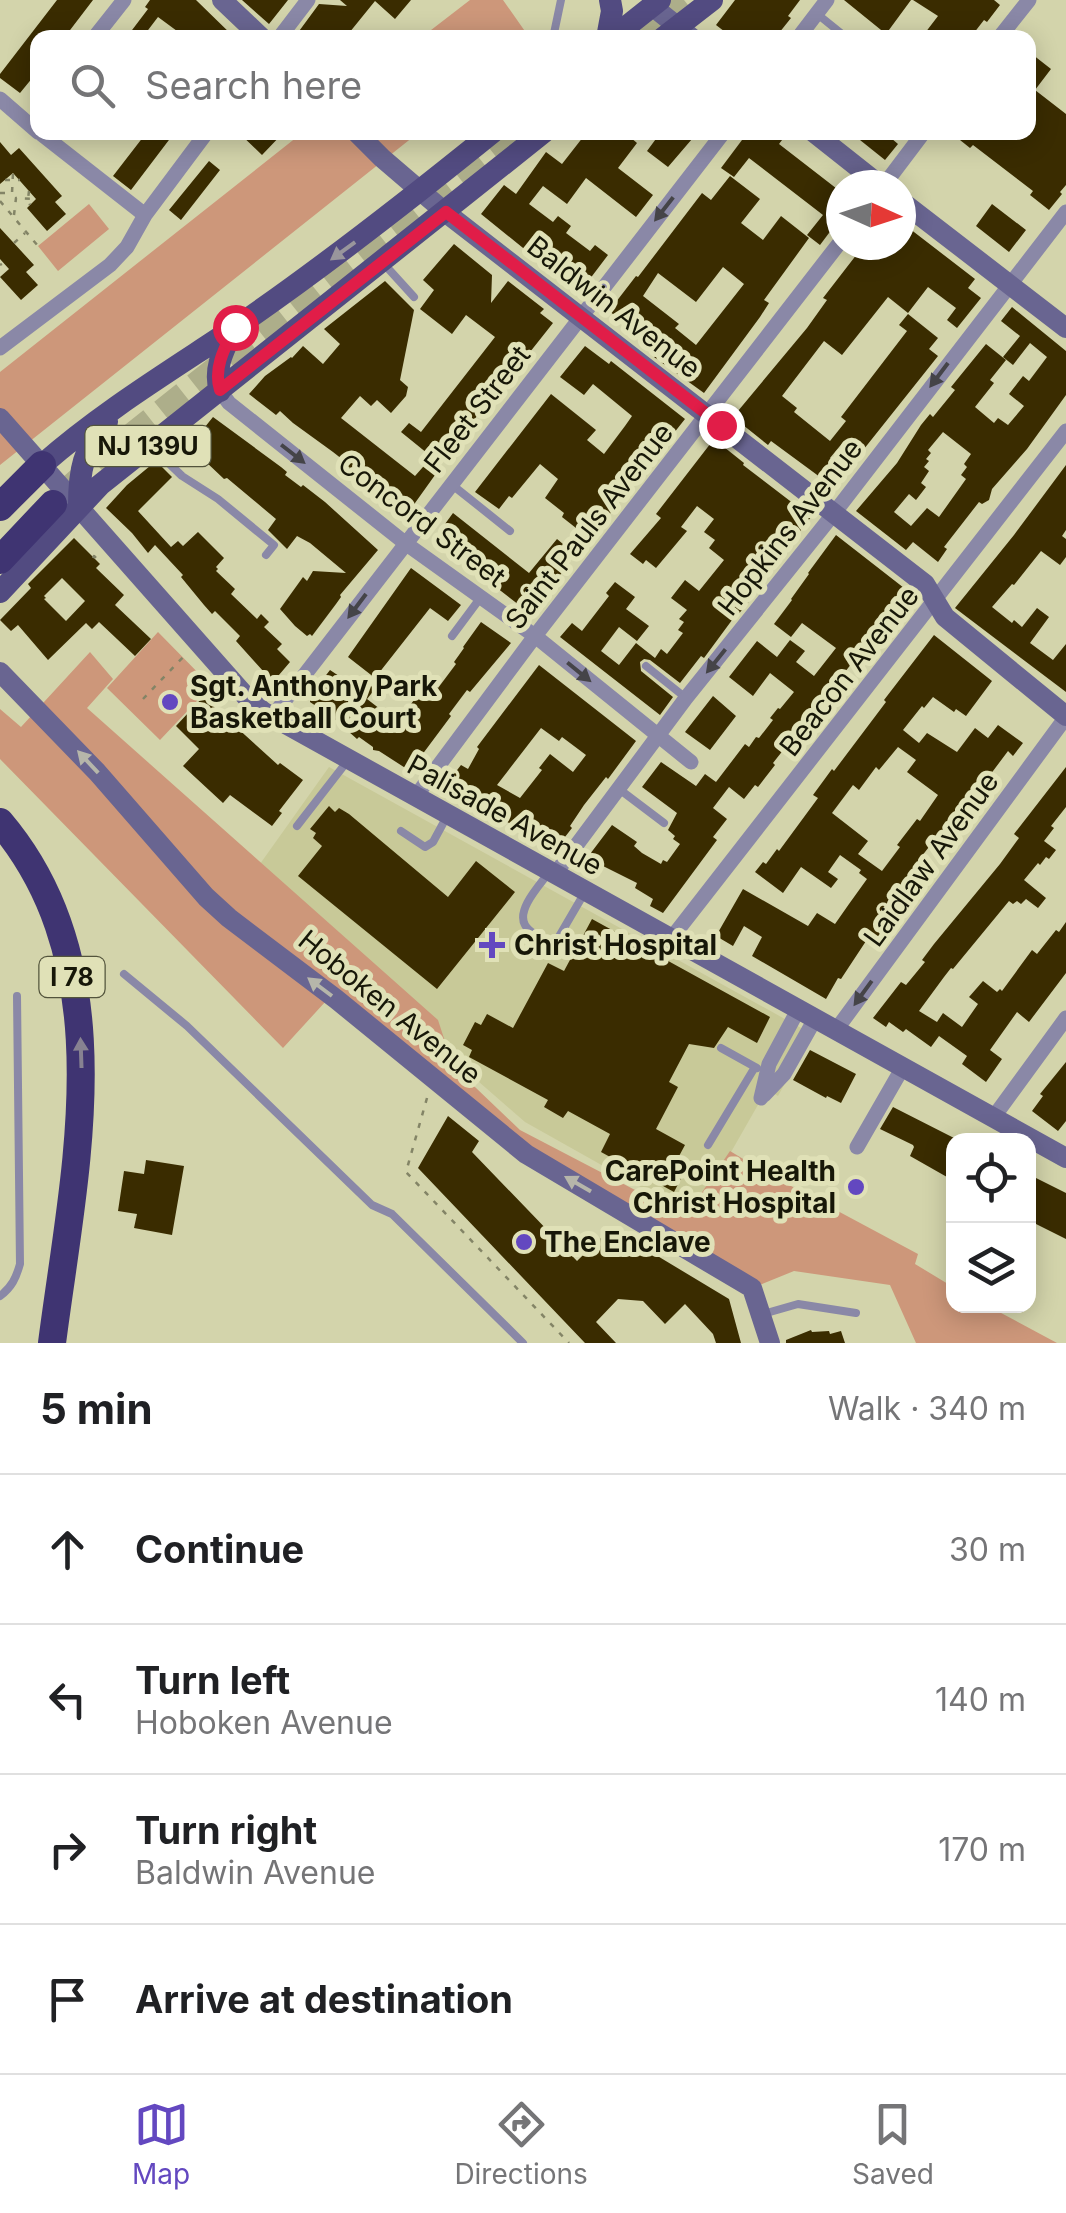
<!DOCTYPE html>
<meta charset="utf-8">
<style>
:root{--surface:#fff;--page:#f2f2f2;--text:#202124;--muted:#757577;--line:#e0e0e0;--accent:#6348c0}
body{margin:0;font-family:Inter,sans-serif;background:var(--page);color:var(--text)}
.controls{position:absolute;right:30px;bottom:30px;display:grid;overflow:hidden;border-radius:20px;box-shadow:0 5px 25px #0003}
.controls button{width:90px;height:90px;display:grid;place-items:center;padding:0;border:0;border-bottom:2px solid var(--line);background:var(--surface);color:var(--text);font:50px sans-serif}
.compass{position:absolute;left:826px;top:170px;width:90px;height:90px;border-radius:50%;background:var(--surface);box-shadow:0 5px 25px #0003;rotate:93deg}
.stop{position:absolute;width:30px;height:30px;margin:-22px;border:8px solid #e11d48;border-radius:50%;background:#fff}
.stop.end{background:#e11d48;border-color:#fff;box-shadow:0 2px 10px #0008}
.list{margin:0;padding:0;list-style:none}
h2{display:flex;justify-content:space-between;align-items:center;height:130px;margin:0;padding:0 40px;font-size:42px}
h2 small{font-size:32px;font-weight:400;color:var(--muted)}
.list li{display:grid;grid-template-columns:65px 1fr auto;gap:30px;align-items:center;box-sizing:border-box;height:150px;padding:0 40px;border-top:2px solid var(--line)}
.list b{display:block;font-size:38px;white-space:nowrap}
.list p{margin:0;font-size:32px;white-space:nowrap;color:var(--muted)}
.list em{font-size:32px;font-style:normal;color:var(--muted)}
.icon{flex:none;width:55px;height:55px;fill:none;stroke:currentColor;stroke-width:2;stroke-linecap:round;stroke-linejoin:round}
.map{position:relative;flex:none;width:1066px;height:1343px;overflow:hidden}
.search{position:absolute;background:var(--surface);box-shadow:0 5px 25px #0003;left:30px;right:30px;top:30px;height:110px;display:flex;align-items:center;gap:25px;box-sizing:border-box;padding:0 35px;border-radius:20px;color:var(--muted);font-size:38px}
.sheet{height:730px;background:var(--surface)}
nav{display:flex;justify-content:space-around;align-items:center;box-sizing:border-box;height:140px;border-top:2px solid var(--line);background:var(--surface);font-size:28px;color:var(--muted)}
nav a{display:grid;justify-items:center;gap:5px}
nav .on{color:var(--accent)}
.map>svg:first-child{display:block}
.built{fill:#c8c998}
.green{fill:#cd977a}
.building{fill:#3a2c00;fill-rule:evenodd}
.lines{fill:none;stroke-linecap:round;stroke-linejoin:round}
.highway-tunnel{stroke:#adae8a;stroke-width:28;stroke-dasharray:28 14;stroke-linecap:butt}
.path{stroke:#838466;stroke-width:2.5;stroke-dasharray:5 8;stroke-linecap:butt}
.lane{stroke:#8a88a7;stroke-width:8}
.street{stroke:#8a88a7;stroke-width:15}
.secondary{stroke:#696591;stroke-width:20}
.primary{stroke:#524b81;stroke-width:22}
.highway{stroke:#3f3472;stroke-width:28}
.oneway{fill:#454448}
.oneway2{fill:#99969c}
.oneway3{fill:#b6b6aa}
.oneway4{fill:#878291}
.route{stroke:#e11d48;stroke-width:12}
.poi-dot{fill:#6348c0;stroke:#e0e1b7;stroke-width:4}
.labels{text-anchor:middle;stroke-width:10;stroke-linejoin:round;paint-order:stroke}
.shield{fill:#e0e1b7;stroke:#53543c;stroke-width:2.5}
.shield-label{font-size:25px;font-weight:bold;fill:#171708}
.street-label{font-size:28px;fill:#171708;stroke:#e0e1b7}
.poi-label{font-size:28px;font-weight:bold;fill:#171708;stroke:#e0e1b7;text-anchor:start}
</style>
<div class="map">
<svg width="1066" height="1343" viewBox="0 0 1066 1343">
<rect width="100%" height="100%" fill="#d3d4ab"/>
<path class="built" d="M329,767l483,267 -34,62 -11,-7 -73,128 -169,-95 -86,-75 -184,-176z"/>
<path class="green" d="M470,0h33l26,37h-107z
M302,133h116l-418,332v-93z
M89,204l20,25 -51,42 -20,-25z
M158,632l53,54 -51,54 -53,-52z
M90,652l23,27 -26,29 351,312 15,46 67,64 140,73 32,4 38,-56 33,20 155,83 -3,10 38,23 1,19h34l69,37h-141l-26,-58 -96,-14 -42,17 -265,-159 -161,-128 -43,47 -283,-289v-50l21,18z"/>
<path class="building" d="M57,0h36l-29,38h-26v33l-18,22 -20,-15v-4z
M150,0h46l39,38h-63l5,-7 -19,-14 -16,21h-16l22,-29 -3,-2z
M242,0h46l-19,24z
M340,0h71l-16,19 -20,-18 -30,37h-51l25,-34 28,2z
M735,0h65l-12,16 3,2 -16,20h-42l-17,-13z
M844,0h67l-25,34z
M913,0h81l6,5 -13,17 -3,-2 -14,18h-40l-5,-5 13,-17z
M1028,51l23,18 -16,21 31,24v71l-6,7 2,2 -13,16 -19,-15 3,-4 -60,-46 -3,3 -20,-16h78z
M147,132h28l-44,58 -18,-14z
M238,132h46l-22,23z
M587,132h37l13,11 -19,25 35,27 -17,22 -50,-39 -19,26 -24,-18 -14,18 24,18 5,-6 13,10 -5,7 24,18 5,-6 13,10 -25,33 -8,2 -94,-76 23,-29 12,9 30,-42 16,12z
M661,132h12l7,6 4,-6h14l-30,35 -21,-16z
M748,132h40l-9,12 62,48v25l-21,28 -13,-10 16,-20 -74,-57 -15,19 -13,-9z
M850,132h34l14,12 -13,16z
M0,142l11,13 8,-7 43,48 -7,6 11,12 -19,17 -20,-23 9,-9 -23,-26 -13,11z
M209,161l11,9 -39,50 -12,-10z
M730,176l30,23 -19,24 22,17 18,-24 28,22 -45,62 5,3 -9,14 -56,76 -50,-36 6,-7 -51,-39 27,-35 2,1 64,-84 9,7zM723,267l21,17 -48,61 -21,-17 4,-4 -36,-28 15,-23 38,29z
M992,204l34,26 -17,22 -33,-26z
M901,222l74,57 -7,9 13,10 -24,30 -10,-8 9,-12 -28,-21 -20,26 -20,-16 -46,58 -18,-14 -42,55 15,12 -3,4 36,29 16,-20 -5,-4 66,-86 -8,-6 9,-11 30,24 -9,11 9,7 -78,98 -16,-13 -14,17 7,6 -13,16 -53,-39 -3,4 -35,-28 74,-89 20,-28 -4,-2 41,-53h37z
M0,228l34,37 -8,7 12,13 -17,15 -21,-23 9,-8 -9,-10z
M454,244l38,31 -1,28 17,-22 36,28 -4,4 13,10 -50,63 -16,16 -23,32 -2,-2 -5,4 -19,26 -37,-30 8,-9 12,9 74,-95 -29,-22 -14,19 -32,-25 14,-19 -11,-10z
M385,281l29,29 -14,70 8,7 -2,9 -15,17 -14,-13 -6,6 -11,-10 -19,22 74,58 15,-17 10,9 -35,49 -57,-47 2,-2 -4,-4 1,-1 -14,-11 -40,-29 -13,-12 -4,4 -27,-21 16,-18 26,-19 1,1 11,-12 20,18 17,-20 -16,-15z
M1012,307l54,44v44l-39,54 -35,40 -3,11 -7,4 -3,-2 -35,45 3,2 -9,13 -25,-20 -7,8 -50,-39 41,-48 24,-38 9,-11 3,3 22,-27 -4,-3 35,-43 20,16 -16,20 4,3 -19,24 19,16 4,-5 10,7 16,-19 -15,-12 14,-18 6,5 18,-24 -17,-14 -17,22 -10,-8 17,-21 -19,-15zM943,432l28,22 -7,10 3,3 -6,8 5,4 -27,38 -12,-9 -16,18 -17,-14 15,-18 7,6 10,-13 -5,-4 8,-12 -5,-4 5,-6 -3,-2 5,-6 -3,-3z
M585,346l24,18 2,-3 74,58 -95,120 -28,-22 2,-4 -19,-15 13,-19 -18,-15 -28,34 -3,-2 -10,13 -24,-17 76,-98 45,36 -9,10 17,14 21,-28 7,-10 -39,-32 -9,11 -24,-18z
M213,417l68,50 6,5 -2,3 16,12 2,-2 22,17 53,48 -38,45 1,2 -5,7 -24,32 -2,-2 -3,2 -12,-10 -15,-17 23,-32 4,4 6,-10 33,2 -36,-30 -13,-7 -10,13 -19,-19 8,-11 -49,-41 -3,1 -19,-18 -11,-4 1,-4 -7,-5z
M714,439l30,24 -1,2 68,52 -27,35 -7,7 -3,-3 -15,20 5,4 -17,24 -11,13 -1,-1 -31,42 -3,-2 -21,27 -30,-23 -6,-1 -4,3 1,9 32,26 -13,18 -100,-78 12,-14 10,8 27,-35 -3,-3 9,-11 20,15 -9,12 23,17 -12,15 -18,-14 -18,24 18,14 17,-22 19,15 6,-9 6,5 16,-21 -5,-3 6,-8 -5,-3 8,-9 -16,-12 14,-18 14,11 25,-31 -15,-12 6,-8 -11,-8 10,-13 -17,-13 -16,21 6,4 -31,37 -10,-8 -3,4 -13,-10 31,-36 -5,-4z
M156,461l16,16 -34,34 33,36 7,-6 5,5 15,-14 26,26 -8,9 2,2 -2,2 19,18 -4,5 26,25 4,-5 8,8 -5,5 18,17 -5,5 13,13 -17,20 -37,-41 4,-5 -25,-25 -3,3 -8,-9 -23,-28 2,-2 -28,-30 -7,8 -16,-20 -26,-25 21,-23z
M1066,465v65l-4,6 4,3v18l-6,8 -19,-14 -27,34 -2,-1 -20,23 20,16 2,-3 8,7 15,-19 12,9 -19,26 23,17 13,-16v48l-111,-84 59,-73z
M453,513l76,60 28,-34 18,15 -43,61 -98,-76z
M836,535l77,60 -58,71 -3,-3 -79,100 2,2 -17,22 -3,-2 -11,14 -15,-12 -16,21 14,11 -14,18 4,3 -54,73 -13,-7 3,-7 -18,-11 2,-5 -36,-18 -2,2 -12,-9 25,-33 25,17 -3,4 8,7 19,11 2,-4 4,2 13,-18 -7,-5 2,-3 -7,-6 9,-17 -35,-26 19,-25 35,24 9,-12 11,8 29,-38 4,3 7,-10 3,1 14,-18 -3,-2 8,-10 2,1 14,-17 -24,-19 -17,23 -24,-19 28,-36 20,16 13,-17 15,11 -9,11 18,14 22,-28 -34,-25 -11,14 -17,-13 18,-24 -1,-1 18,-25 -1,-1z
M74,538l26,26 -4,4 28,27 -9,10 36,34 -16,17 -36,-34 -7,7 -6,-6 -38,37 -30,-35 -7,6 -11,-11 31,-32 -3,-4zM62,578l23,23 -19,20 -22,-22 2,-1 -2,-2z
M411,568l50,37 -13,16 -18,-13 -55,70 -27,-21z
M481,622l30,21 -41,49 -3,-2 -18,24 2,2 -41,55 -31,-20 -6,-1v-3l-14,-10 -2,2 -26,-23 -21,-14v-6l20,-26 9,6 -6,9 18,13 13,-17 11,8 -8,10 13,10 -2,3 22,14 14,-19 -3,-3 9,-12 -3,-3 8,-11 13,10 18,-24 -2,-2 10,-14 -1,-1z
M934,635l58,46 -26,35 -10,-7 -2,3 -21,-15 -9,11 -2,-2 -19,24 16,13 8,-10 30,19 18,-24 13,10 10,-13 25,18 -10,13 -5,-5 -18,24 -5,-4 -29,39 8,5 -18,24 -7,-5 -21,27 6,4 -13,17 -7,17 -6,4 -19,25 3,3 -8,11 -6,-4 -27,41 -3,-1 -12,21 -74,-43 10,-19 -18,-11 -11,20 -17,-10 27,-47 65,37 9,-13 18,11 14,-20 18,-25 -8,-6 2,-3 -21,-15 -12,17 10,7 -7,9 -30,-21 -18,26 -28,-21 8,-10 3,2 11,-15 2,2 39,-53 -5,-3 11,-15 8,-11 2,2 52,-69 -2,-2zM898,747l18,13 -9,12 31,23 -18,26 -3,-2 -20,26 3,2 -18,24 -24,-17 10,-13 -36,-28 21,-28 6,5 17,-23 3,3z
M539,665l97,76 -28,38 -2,-2 -22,28 -14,21 2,2 -18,23 -12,-9 2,-4 -22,-11 -2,2 -76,-42 17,-22 7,4 11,-20 -2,-2zM541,728l18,13 3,-4 24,18 -13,17 -23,-18 -11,14 3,2 -22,28 -23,-13z
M713,696l23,20 -26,34 -25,-18z
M203,697l75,68 2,-2 23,17 -24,31 3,2 -10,13 -42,-31 -7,8 -40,-37 16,-17 -23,-23z
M1066,767v40l-15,19 3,2 -10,13 12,9 -7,9 -3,-2 -6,8 -2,-2 -14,17 22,18 -8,10 -12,-9 -5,5 -4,-3 -4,3 -4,-3 -56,68 -2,-1 -7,9 -25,34 18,11 6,-9 19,14 16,-23 -9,-7 14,-16 14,11 3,-3 2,2 30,-41 5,4 19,-24 3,2 7,-10v51l-37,49 -12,-10 -27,38 12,9 -16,23 -24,-18 5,-8 -28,-20 -8,11 -25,-18 -3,3 -14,-10 -3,5 -13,-9 28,-36 5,3 19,-23 -3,-2 12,-16 66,-80 19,-26 -5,-4z
M329,806l6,6 4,-4 10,6 99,83 28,-36 39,31 -78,97 -139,-113 24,-30 -9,-8 3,-5 -6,-4z
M592,919l178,98 -13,26 -29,-16 -14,21 -25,-4 -20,38 9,5 -22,42 29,16 -7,13 11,5 -15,29 -73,-40 9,-18 -42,-23 -5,7 -19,-11 4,-7 -79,-43 3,-7 -9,-5 12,-23 6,3 6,-11 26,14 35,-65 16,8z
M810,1050l46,24 -15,29 -14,-7 -1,2 -33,-18z
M1066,1062v59l-8,10 -26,-20 11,-15 -3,-2z
M893,1107l61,31v43l-44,-25 4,-9 -1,-2 -33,-16z
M448,1116l31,25 -7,11 105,109 34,-33 118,71 12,44h-25l-3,-9 -28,-30 -20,20 -22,-23 -25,-2 -22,23 20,21h-31l-167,-175z
M146,1160l38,6 -12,69 -38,-7 3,-14 -19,-3 6,-40 20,3z
M1028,1174l38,19v46l-38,-19z
M811,1330l1,2 17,-1 1,3 11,-3 4,12h-59v-3z"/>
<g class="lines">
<path class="highway-tunnel" d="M637,38l47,-38
M66,493l41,-36 410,-325"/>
<path class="path" d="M5,180h15
M29,191l-1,8 2,6
M0,193h12l1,-20
M0,201l38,45
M14,215l2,-17 21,1
M14,243l11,-10
M0,265l2,-1
M93,558l1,-2 4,4
M143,699l43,-45
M427,1098l-21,74 163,171"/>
<path class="lane" d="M816,13l31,25
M553,38l8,-38
M384,264l30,33
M153,448l29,28 36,23 56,46 -8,10
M451,484l59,47
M452,636l29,-39
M646,666l40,32
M619,789l45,34
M297,826l52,-67
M401,831l24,16 8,-5 13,-24
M550,871c-9,13 -34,38 -25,54 5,9 20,15 29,20l31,-53
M124,974l63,52 185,179 20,9 131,129
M721,1048l36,20
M708,1145l47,-78
M0,1296c12,-9 16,-18 20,-32l-3,-268
M763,1314l35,-10 58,9"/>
<path class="street" d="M94,38l30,-38
M279,38l29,-38
M798,38l29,-38
M999,38l30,-38
M0,99l38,33
M39,132l106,83
M884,185l40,-53
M0,348l110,-83 17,-18 18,-32 62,-83
M220,391l9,12 176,140 130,93 156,126
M272,717l452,-585
M416,796l119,-160 306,-395
M555,874l131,-176 149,-186 231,-300
M670,940l396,-509
M836,1030l230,-313
M764,1095l20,-21 31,-55
M761,1098l8,-34 29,-54
M993,1118l73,-100
M857,1147l46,-80"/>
<path class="secondary" d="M222,0l40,38
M652,6l40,32
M356,132l26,26 63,54 480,372 20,33 121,99
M813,132l67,53
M901,201l165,127
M0,418l249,282 15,12 802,446
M0,672l97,100 109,125 23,21 107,81 190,155 226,134 18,55"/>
<path class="primary" d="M607,38l5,-27 -2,-11
M612,38l48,-38
M663,38l49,-38
M220,391c-7,-22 4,-42 13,-61
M42,465c60,-53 128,-94 194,-138 89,-61 173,-127 257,-195
M79,506c0,-36 4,-57 28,-84
M0,592l100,-107 444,-353"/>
<path class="highway" d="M0,507l42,-42
M0,560l53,-56
M0,822c124,146 74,349 52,521"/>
</g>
<defs><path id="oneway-solid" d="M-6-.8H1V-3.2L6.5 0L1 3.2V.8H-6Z" transform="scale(2.5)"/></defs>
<g class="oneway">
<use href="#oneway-solid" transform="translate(664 209) rotate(128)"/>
<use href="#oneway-solid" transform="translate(939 375) rotate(127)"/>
<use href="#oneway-solid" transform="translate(293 454) rotate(38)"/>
<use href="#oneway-solid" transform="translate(357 606) rotate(127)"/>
<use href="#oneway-solid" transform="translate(716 661) rotate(129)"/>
<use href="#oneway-solid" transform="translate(579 672) rotate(39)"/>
<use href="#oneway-solid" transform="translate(863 993) rotate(126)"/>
</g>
<use class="oneway2" href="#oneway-solid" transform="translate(343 251) rotate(144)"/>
<g class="oneway3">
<use href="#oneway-solid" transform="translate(88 762) rotate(-133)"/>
<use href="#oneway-solid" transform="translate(320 987) rotate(-143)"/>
<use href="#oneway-solid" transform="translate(578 1184) rotate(-150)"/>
</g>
<use class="oneway4" href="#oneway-solid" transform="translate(81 1053) rotate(-92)"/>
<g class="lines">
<path class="route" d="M235,327c-10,20 -22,41 -15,63l226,-178 275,213"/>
</g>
<g class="poi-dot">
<circle cx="170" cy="702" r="10"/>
<path d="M487 930h10v10h10v10h-10v10h-10v-10h-10v-10h10z"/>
<circle cx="856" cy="1187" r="10"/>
<circle cx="524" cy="1242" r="10"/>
</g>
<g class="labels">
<g class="shield">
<rect x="85.5" y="426" width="125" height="40" rx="8"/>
<rect x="39.5" y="957" width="65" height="40" rx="8"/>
</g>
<g class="shield-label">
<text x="148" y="455">NJ 139U</text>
<text x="72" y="986">I 78</text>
</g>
<g class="street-label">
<text transform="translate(614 307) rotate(38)" y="10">Baldwin Avenue</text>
<text transform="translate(477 409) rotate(-52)" y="10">Fleet Street</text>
<text transform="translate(422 520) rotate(37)" y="10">Concord Street</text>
<text transform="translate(589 526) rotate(-52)" y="10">Saint Pauls Avenue</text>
<text transform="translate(790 527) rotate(-52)" y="10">Hopkins Avenue</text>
<text transform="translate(849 671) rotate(-52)" y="10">Beacon Avenue</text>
<text transform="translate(505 815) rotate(29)" y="10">Palisade Avenue</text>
<text transform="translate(931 859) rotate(-54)" y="10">Laidlaw Avenue</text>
<text transform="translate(390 1007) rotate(39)" y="10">Hoboken Avenue</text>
</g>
<g class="poi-label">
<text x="190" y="696">Sgt. Anthony Park<tspan x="190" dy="32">Basketball Court</tspan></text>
<text x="514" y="955">Christ Hospital</text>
<text x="836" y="1181" text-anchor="end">CarePoint Health<tspan x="836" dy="32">Christ Hospital</tspan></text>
<text x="544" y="1252">The Enclave</text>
</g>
</g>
</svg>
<div class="controls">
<button><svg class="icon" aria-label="locate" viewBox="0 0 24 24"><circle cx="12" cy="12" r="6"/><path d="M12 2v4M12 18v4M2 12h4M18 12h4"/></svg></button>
<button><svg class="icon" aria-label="layers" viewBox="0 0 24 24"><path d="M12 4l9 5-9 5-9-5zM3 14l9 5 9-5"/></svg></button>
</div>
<svg class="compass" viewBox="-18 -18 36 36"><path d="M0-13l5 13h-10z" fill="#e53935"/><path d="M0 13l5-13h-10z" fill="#757577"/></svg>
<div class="stop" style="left:235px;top:327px"></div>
<div class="stop end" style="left:721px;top:425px"></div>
<div class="search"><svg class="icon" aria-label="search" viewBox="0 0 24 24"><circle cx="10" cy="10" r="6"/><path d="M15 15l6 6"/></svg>Search here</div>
</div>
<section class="sheet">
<h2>5 min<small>Walk · 340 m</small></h2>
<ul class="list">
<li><svg class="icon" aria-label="ahead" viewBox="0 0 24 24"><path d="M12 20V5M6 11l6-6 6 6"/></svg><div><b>Continue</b></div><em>30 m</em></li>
<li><svg class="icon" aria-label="left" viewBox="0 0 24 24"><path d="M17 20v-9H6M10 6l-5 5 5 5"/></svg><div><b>Turn left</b><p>Hoboken Avenue</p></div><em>140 m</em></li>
<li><svg class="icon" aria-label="right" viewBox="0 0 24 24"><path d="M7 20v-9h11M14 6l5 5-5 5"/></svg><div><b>Turn right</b><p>Baldwin Avenue</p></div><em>170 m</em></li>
<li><svg class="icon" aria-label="arrive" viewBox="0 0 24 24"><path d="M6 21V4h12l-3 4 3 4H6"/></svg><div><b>Arrive at destination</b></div></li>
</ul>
</section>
<nav>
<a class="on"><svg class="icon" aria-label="map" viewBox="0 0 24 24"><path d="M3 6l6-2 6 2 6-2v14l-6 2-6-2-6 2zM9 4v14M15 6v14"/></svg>Map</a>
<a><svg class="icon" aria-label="directions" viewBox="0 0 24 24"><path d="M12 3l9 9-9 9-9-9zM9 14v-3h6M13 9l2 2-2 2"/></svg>Directions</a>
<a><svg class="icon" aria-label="saved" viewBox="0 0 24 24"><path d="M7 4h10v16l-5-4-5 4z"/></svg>Saved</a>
</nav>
